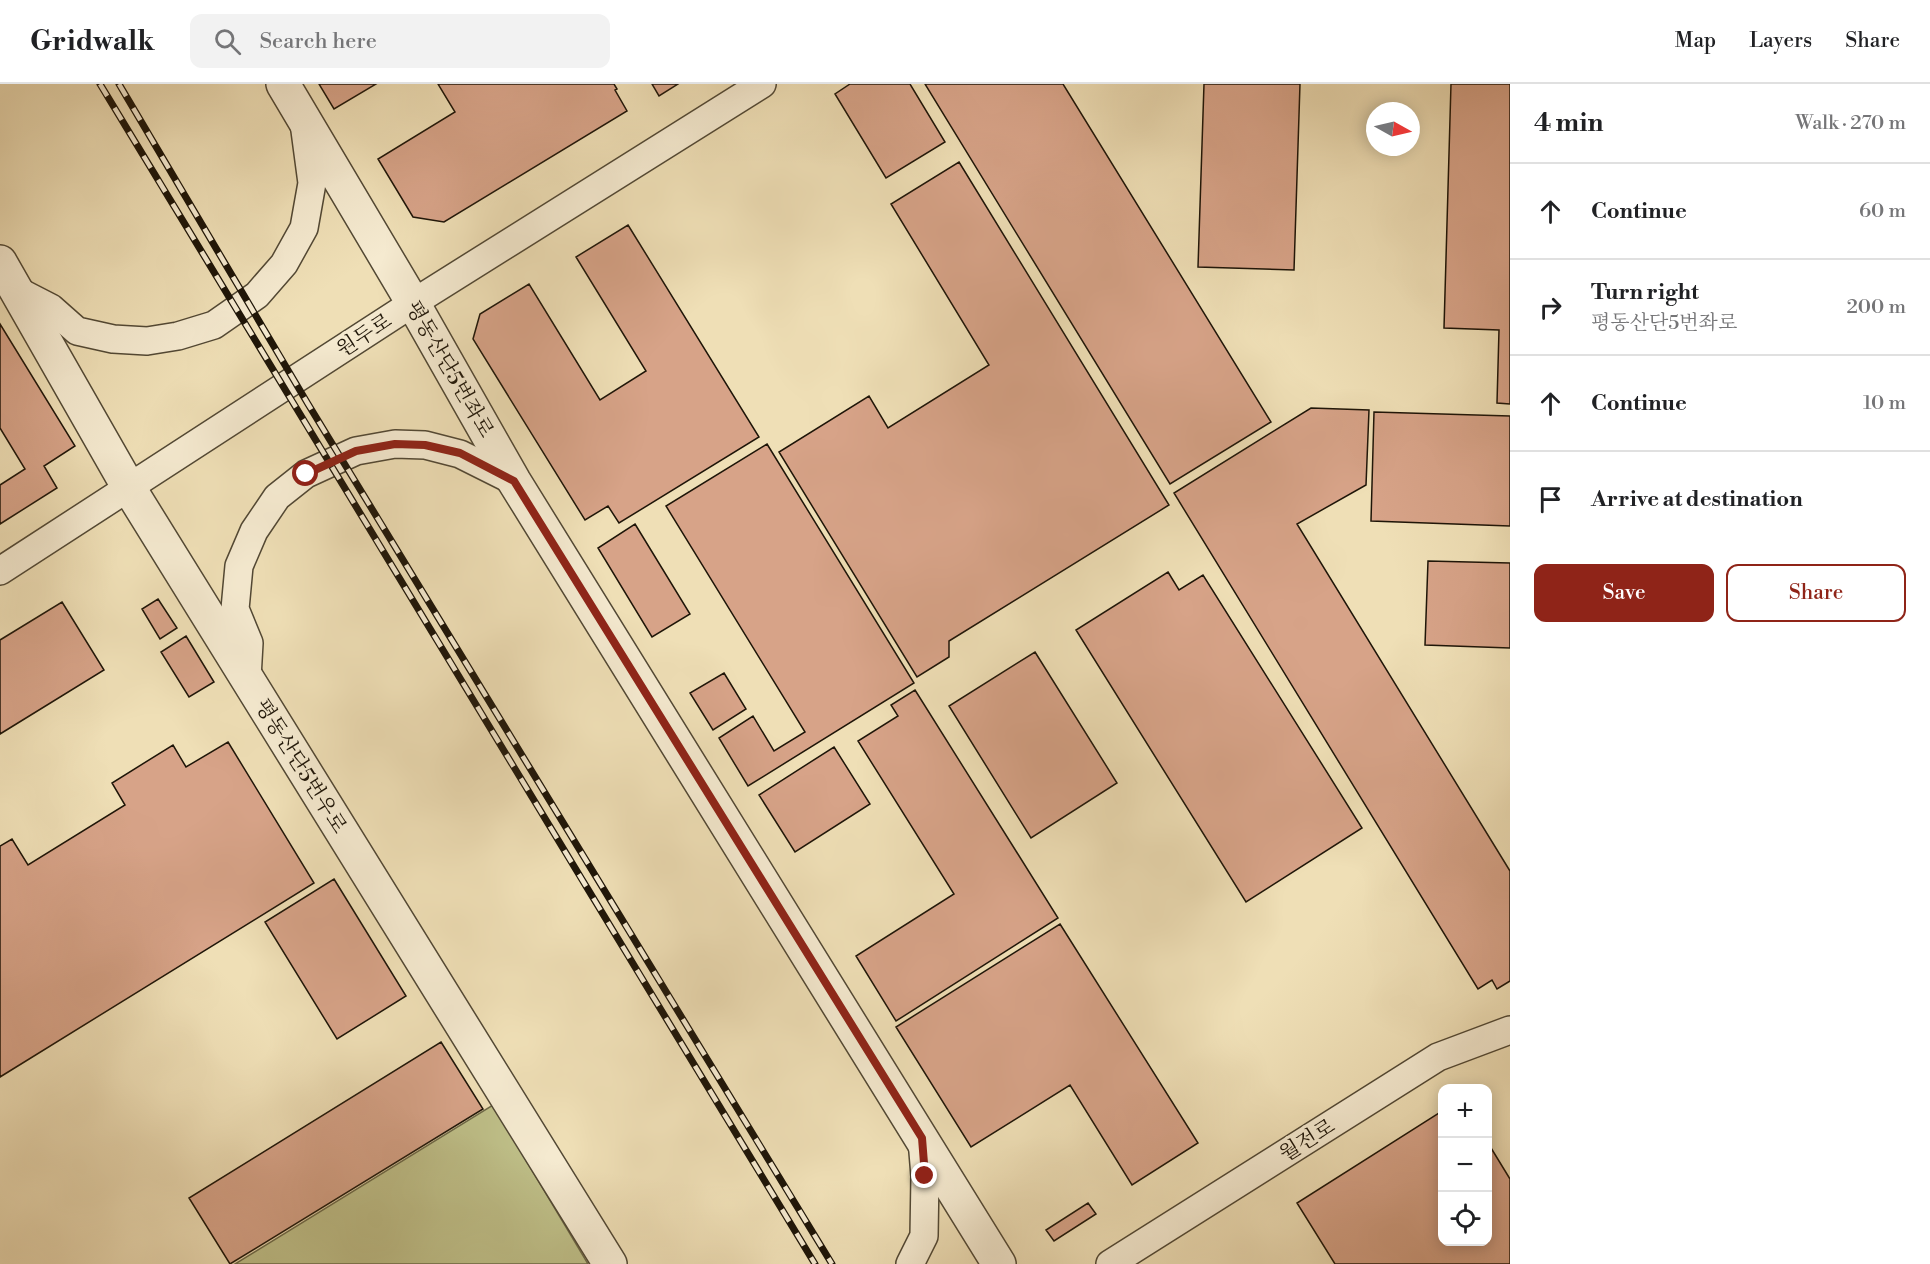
<!DOCTYPE html>
<meta charset="utf-8">
<style>
:root{--surface:#fff;--page:#f2f2f2;--text:#202124;--muted:#757577;--line:#e0e0e0;--accent:#8f2418}
body{margin:0;font-family:"Libre Bodoni","Noto Serif KR",serif;background:var(--page);color:var(--text)}
.controls{position:absolute;right:18px;bottom:18px;display:grid;overflow:hidden;border-radius:12px;box-shadow:0 3px 15px #0003}
.controls button{width:54px;height:54px;display:grid;place-items:center;padding:0;border:0;border-bottom:2px solid var(--line);background:var(--surface);color:var(--text);font:30px sans-serif}
.compass{position:absolute;left:1366px;top:18px;width:54px;height:54px;border-radius:50%;background:var(--surface);box-shadow:0 3px 15px #0003;rotate:98deg}
.stop{position:absolute;width:18px;height:18px;margin:-14px;border:4px solid #8f2418;border-radius:50%;background:#fff}
.stop.end{background:#8f2418;border-color:#fff;box-shadow:0 2px 6px #0008}
.list{margin:0;padding:0;list-style:none}
h2{display:flex;justify-content:space-between;align-items:center;height:78px;margin:0;padding:0 24px;font-size:26px}
h2 small{font-size:20px;font-weight:400;color:var(--muted)}
.list li{display:grid;grid-template-columns:39px 1fr auto;gap:18px;align-items:center;box-sizing:border-box;height:96px;padding:0 24px;border-top:2px solid var(--line)}
.list b{display:block;font-size:22px;white-space:nowrap}
.list p{margin:0;font-size:20px;white-space:nowrap;color:var(--muted)}
.list em{font-size:20px;font-style:normal;color:var(--muted)}
.actions{display:flex;gap:12px;padding:18px 24px}
.actions a{flex:1;padding:14px 0;border:2px solid var(--accent);border-radius:12px;text-align:center;font-size:21px;color:var(--accent)}
.actions .main{background:var(--accent);color:#fff}
.icon{flex:none;width:33px;height:33px;fill:none;stroke:currentColor;stroke-width:2;stroke-linecap:round;stroke-linejoin:round}
.map{position:relative;flex:none;width:1510px;height:1180px;overflow:hidden}
header{display:flex;align-items:center;gap:36px;box-sizing:border-box;height:84px;padding:0 30px;background:var(--surface);border-bottom:2px solid var(--line)}
header strong{font-size:28px}
nav{display:flex;gap:33px;margin-inline-start:auto;font-size:21px}
.search{width:420px;height:54px;background:var(--page);display:flex;align-items:center;gap:15px;box-sizing:border-box;padding:0 21px;border-radius:12px;color:var(--muted);font-size:22px}
main{display:flex}
aside{flex:1;background:var(--surface)}
.map>svg:first-child{display:block}
.green{fill:#bfc089;stroke:#6e6a48;stroke-width:1.5}
.building{fill:#d7a388;stroke:#1e1508;stroke-width:1.5}
.lines{fill:none;stroke-linecap:round;stroke-linejoin:round}
.minor-casing{stroke:#524834;stroke-width:30}
.tertiary-casing{stroke:#524834;stroke-width:36}
.minor{stroke:#f5ead0;stroke-width:27}
.tertiary{stroke:#f5ead0;stroke-width:33}
.rail-casing{stroke:#1e1508;stroke-width:7}
.rail{stroke:#f5ead0;stroke-width:4.5;stroke-dasharray:14;stroke-linecap:butt}
.route{stroke:#8f2418;stroke-width:8}
.labels{text-anchor:middle;stroke-width:6;stroke-linejoin:round;paint-order:stroke}
.street-label{font-size:21px;fill:#1e1508;stroke:#f5ead0}
</style>
<header>
<strong>Gridwalk</strong>
<div class="search"><svg class="icon" aria-label="search" viewBox="0 0 24 24"><circle cx="10" cy="10" r="6"/><path d="M15 15l6 6"/></svg>Search here</div>
<nav><a>Map</a><a>Layers</a><a>Share</a></nav>
</header>
<main>
<div class="map">
<svg width="1510" height="1180" viewBox="0 0 1510 1180">
<rect width="100%" height="100%" fill="#efdfb6"/>
<filter id="stains"><feTurbulence type="fractalNoise" baseFrequency=".00333" numOctaves="4"/><feColorMatrix values="0 0 0 0 .2 0 0 0 0 .09 0 0 0 0 .02 0 0 0 .5 -.17"/></filter>
<radialGradient id="worn" r=".72"><stop offset=".6" stop-color="#630" stop-opacity="0"/><stop offset="1" stop-color="#630" stop-opacity=".3"/></radialGradient>
<path class="green" d="M493,1021l95,159h-353z"/>
<path class="building" d="M319,0h57l-42,25z
M438,0h176l3,5 -2,1 12,21 -183,111 -31,-5 -35,-58 77,-47z
M652,0h26l-19,12z
M850,0h60l35,58 -59,36 -51,-84z
M925,0h138l208,338 -101,62z
M1204,0h96l-6,186 -96,-3z
M1451,0h59v320l-13,-1 2,-73 -55,-2z
M959,78l210,343 -220,136v16l-32,20 -138,-225 90,-56 19,32 101,-63 -98,-161z
M628,141l131,212 -140,86 -11,-17 -23,14 -112,-181 7,-25 49,-30 71,116 46,-29 -70,-114z
M0,240l75,122 -31,20 13,22 -57,36v-39l25,-16 -25,-41z
M1311,324l58,2 -3,75 -69,39 213,347v110l-13,8 -5,-9 -14,9 -304,-496z
M1374,328l136,4v110l-139,-5z
M767,360l147,239 -166,103 -29,-48 34,-22 21,35 31,-19 -139,-226z
M635,440l55,90 -38,23 -54,-89z
M1428,477l82,2v85l-85,-3z
M1168,488l11,18 24,-15 159,253 -116,74 -170,-272z
M158,515l19,29 -17,11 -18,-30z
M62,518l42,68 -104,64v-94z
M186,552l28,46 -25,15 -28,-45z
M1035,568l82,131 -86,55 -82,-132z
M724,589l22,36 -33,21 -23,-37z
M915,606l143,228 -162,103 -40,-65 98,-62 -96,-153 40,-25 -7,-11z
M228,658l86,141 -314,194v-231l12,-7 16,26 97,-60 -13,-22 61,-38 13,22z
M834,663l36,57 -75,48 -36,-57z
M334,795l72,117 -69,43 -72,-117z
M1060,840l138,219 -66,42 -62,-100 -99,62 -75,-120z
M441,958l42,67 -253,155 -41,-66z
M1442,1027v131h46v-99l22,36v85h-175l-38,-61z
M1088,1119l8,11 -42,27 -8,-11z"/>
<g class="lines">
<g class="minor-casing">
<path id="minor" d="M16,206l35,18 26,23 36,8 34,2 31,-5 36,-11 43,-30 27,-31 20,-36 8,-45 -8,-60
M0,487l413,-268 349,-219
M247,594l2,-35 -14,-34 4,-43 15,-35 23,-34 29,-23 50,-23 39,-7 30,1 35,9 54,27
M910,1180l14,-28 1,-60 -3,-36
M1110,1180l328,-207 72,-27"/>
</g>
<g class="tertiary-casing">
<path id="tertiary" d="M283,0l130,219 101,178 485,783
M0,178l129,226 481,776"/>
</g>
<use href="#minor" class="minor"/>
<use href="#tertiary" class="tertiary"/>
<g class="rail-casing">
<path id="rail" d="M100,0l715,1180
M119,0l189,320 524,860"/>
</g>
<use href="#rail" class="rail"/>
</g>
<g class="lines">
<path class="route" d="M306,390l50,-23 39,-7 30,1 35,8 54,28 408,657 3,38"/>
</g>
<g class="labels">
<g class="street-label">
<text transform="translate(364 251) rotate(-33)" y="7">원두로</text>
<text transform="translate(450 285) rotate(60)" y="7">평동산단5번좌로</text>
<text transform="translate(301 682) rotate(58)" y="7">평동산단5번우로</text>
<text transform="translate(1307 1056) rotate(-32)" y="7">월전로</text>
</g>
</g>
<rect width="100%" height="100%" filter="url(#stains)"/>
<rect width="100%" height="100%" fill="url(#worn)"/>
</svg>
<div class="controls">
<button>+</button>
<button>−</button>
<button><svg class="icon" aria-label="locate" viewBox="0 0 24 24"><circle cx="12" cy="12" r="6"/><path d="M12 2v4M12 18v4M2 12h4M18 12h4"/></svg></button>
</div>
<svg class="compass" viewBox="-18 -18 36 36"><path d="M0-13l5 13h-10z" fill="#e53935"/><path d="M0 13l5-13h-10z" fill="#757577"/></svg>
<div class="stop" style="left:306px;top:390px"></div>
<div class="stop end" style="left:925px;top:1092px"></div>
</div>
<aside>
<h2>4 min<small>Walk · 270 m</small></h2>
<ul class="list">
<li><svg class="icon" aria-label="ahead" viewBox="0 0 24 24"><path d="M12 20V5M6 11l6-6 6 6"/></svg><div><b>Continue</b></div><em>60 m</em></li>
<li><svg class="icon" aria-label="right" viewBox="0 0 24 24"><path d="M7 20v-9h11M14 6l5 5-5 5"/></svg><div><b>Turn right</b><p>평동산단5번좌로</p></div><em>200 m</em></li>
<li><svg class="icon" aria-label="ahead" viewBox="0 0 24 24"><path d="M12 20V5M6 11l6-6 6 6"/></svg><div><b>Continue</b></div><em>10 m</em></li>
<li><svg class="icon" aria-label="arrive" viewBox="0 0 24 24"><path d="M6 21V4h12l-3 4 3 4H6"/></svg><div><b>Arrive at destination</b></div></li>
</ul>
<div class="actions"><a class="main">Save</a><a>Share</a></div>
</aside>
</main>
